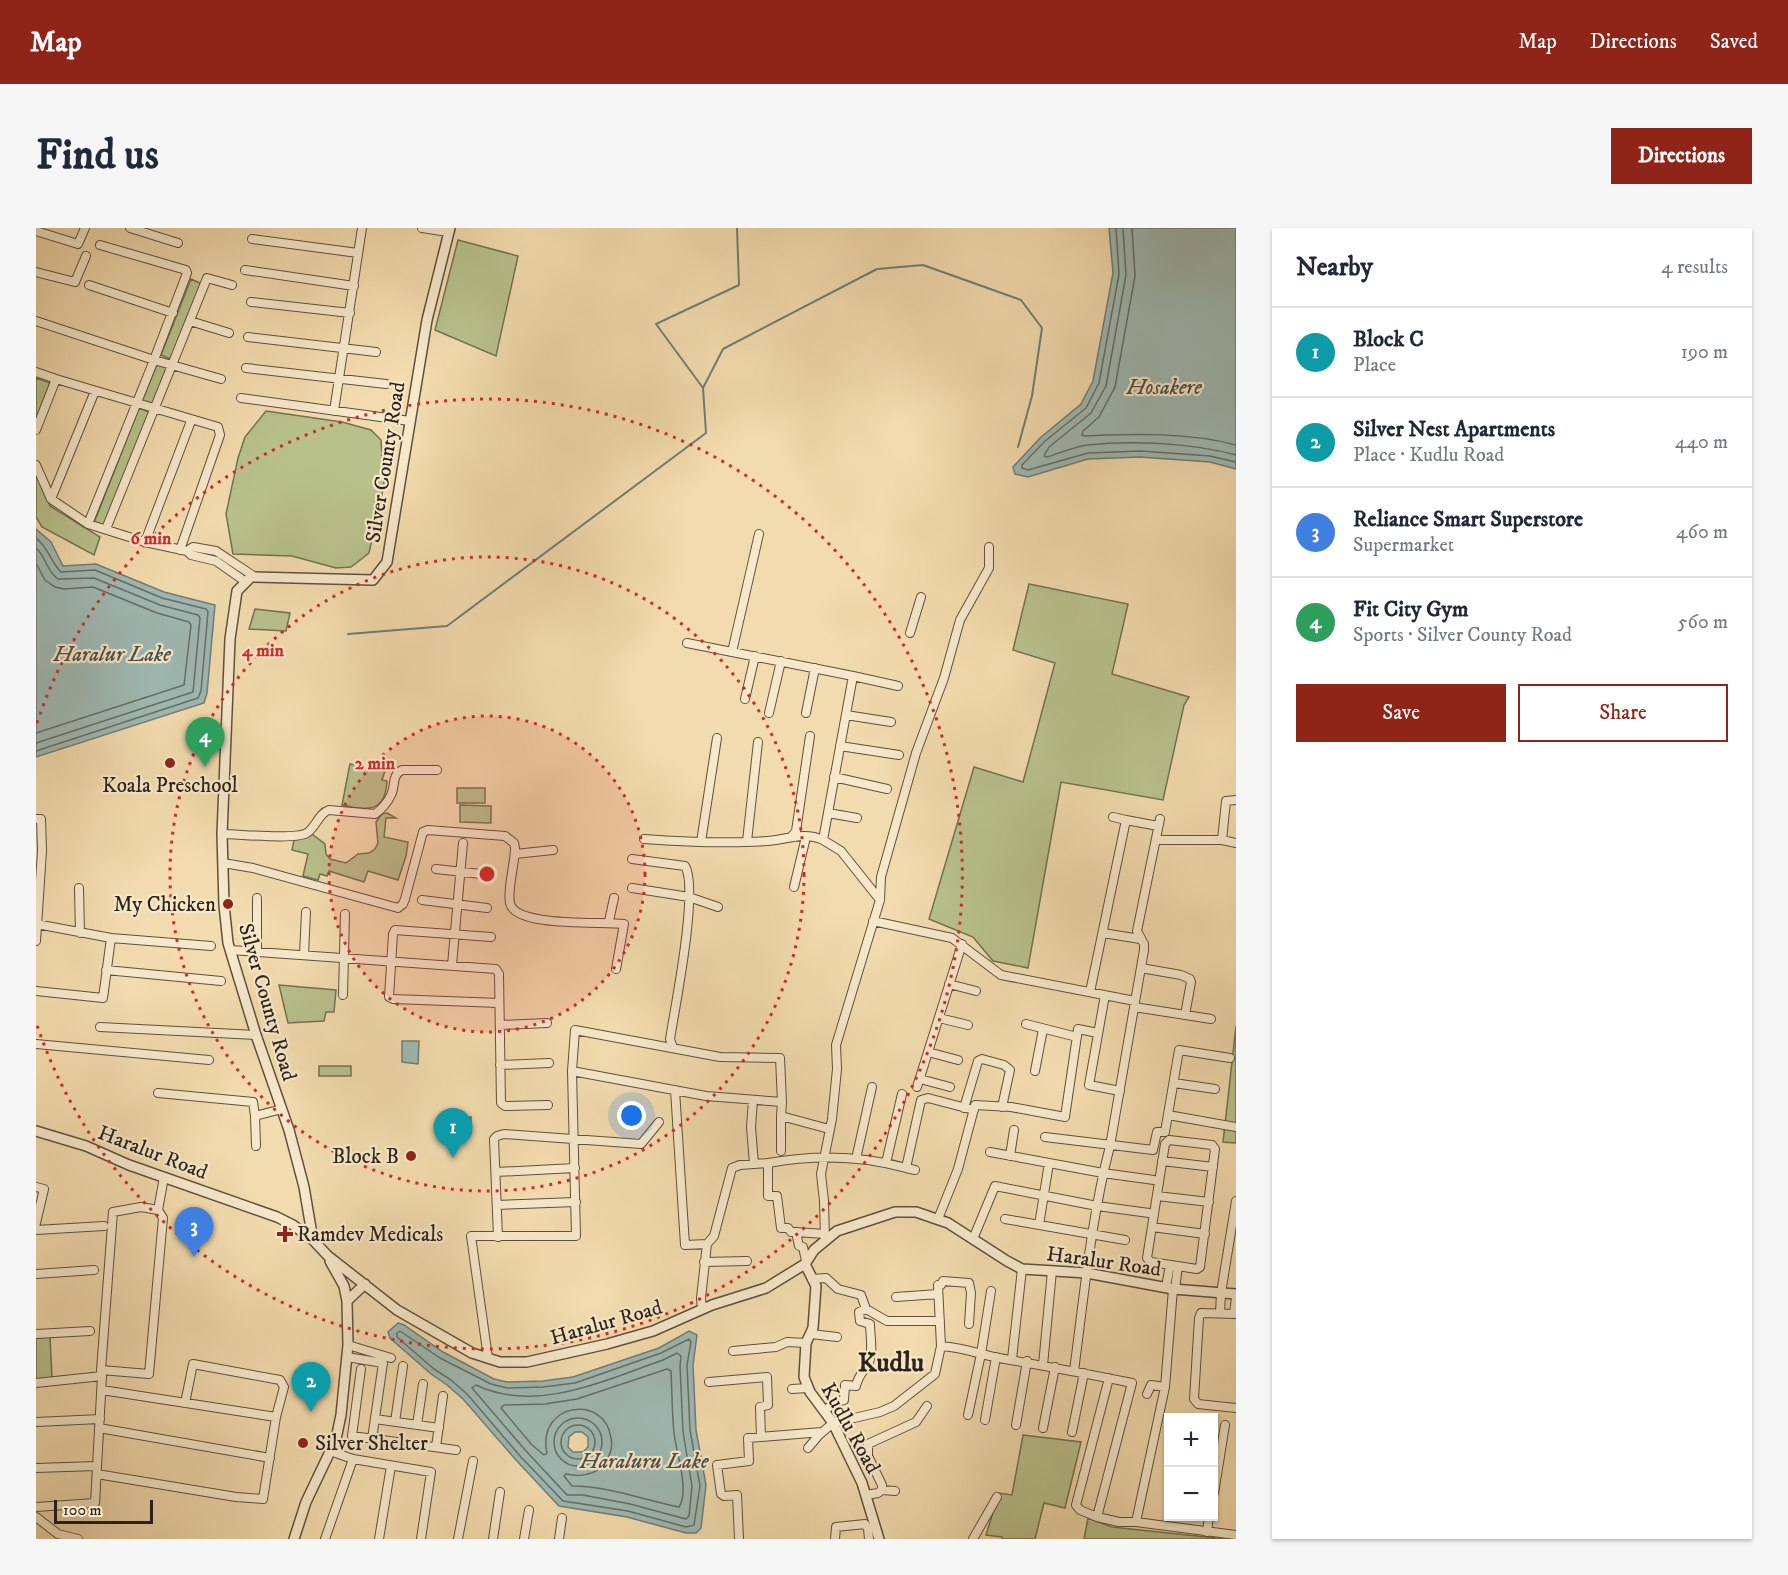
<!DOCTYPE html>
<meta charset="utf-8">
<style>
:root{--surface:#fff;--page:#f6f6f7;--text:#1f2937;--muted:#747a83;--line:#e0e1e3;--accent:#8f2418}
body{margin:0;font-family:"IM FELL DW Pica",serif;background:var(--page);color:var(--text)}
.controls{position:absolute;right:18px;bottom:18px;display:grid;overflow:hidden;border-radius:0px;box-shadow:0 2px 4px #0004}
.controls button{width:54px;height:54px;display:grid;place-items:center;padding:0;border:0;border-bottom:2px solid var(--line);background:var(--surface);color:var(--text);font:30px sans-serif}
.scale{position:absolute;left:18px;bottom:15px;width:99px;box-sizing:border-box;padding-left:6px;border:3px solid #2d2219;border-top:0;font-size:16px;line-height:21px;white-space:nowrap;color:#2d2219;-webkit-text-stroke:4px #f7e8ca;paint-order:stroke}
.you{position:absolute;left:596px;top:888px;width:21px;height:21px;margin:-15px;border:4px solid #fff;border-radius:50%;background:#1a73e8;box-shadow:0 0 0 9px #1a73e833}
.badge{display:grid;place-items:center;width:39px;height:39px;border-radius:50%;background:var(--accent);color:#fff;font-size:20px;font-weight:700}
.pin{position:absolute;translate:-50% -50px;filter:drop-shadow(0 2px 3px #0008)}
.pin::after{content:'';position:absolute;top:32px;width:21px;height:18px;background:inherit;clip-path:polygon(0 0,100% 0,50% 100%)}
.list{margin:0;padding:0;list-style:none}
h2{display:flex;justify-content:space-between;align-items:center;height:78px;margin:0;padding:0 24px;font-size:26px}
h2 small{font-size:20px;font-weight:400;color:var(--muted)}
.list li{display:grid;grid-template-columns:39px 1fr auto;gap:18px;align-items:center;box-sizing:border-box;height:90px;padding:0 24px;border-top:2px solid var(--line)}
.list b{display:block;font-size:22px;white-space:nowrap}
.list p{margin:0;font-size:20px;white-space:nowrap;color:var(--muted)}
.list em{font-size:20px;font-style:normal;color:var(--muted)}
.actions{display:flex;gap:12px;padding:18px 24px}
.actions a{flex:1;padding:14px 0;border:2px solid var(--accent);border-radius:0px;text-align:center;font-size:21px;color:var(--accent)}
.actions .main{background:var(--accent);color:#fff}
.map{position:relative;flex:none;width:1200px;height:1311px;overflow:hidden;border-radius:0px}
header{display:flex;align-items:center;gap:36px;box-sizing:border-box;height:84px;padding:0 30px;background:var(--accent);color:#fff}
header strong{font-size:28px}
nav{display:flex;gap:33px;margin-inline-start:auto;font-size:21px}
.intro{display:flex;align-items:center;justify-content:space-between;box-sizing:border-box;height:144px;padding:0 36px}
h1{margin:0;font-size:42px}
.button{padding:15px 27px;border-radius:0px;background:var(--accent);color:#fff;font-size:21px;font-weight:700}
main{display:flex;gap:36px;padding:0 36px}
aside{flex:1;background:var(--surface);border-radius:0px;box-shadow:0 2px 4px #0004}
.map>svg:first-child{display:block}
.green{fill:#b8c18c;stroke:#727252;stroke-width:1.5}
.water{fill:#9eb9b3;stroke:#717d75;stroke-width:1.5;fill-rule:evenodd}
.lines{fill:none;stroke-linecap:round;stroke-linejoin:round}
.shore{stroke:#666e66;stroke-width:1.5}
.stream{stroke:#717d75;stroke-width:2}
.minor-casing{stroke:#5e503e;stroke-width:10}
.tertiary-casing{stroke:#5e503e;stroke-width:12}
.minor{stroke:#f7e8ca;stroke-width:8}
.tertiary{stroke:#f7e8ca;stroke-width:9}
.ring{fill:none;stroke:#d62828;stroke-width:3;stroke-dasharray:3 6}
.poi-dot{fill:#8f2418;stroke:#f7e8ca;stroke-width:2}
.labels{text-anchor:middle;stroke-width:4.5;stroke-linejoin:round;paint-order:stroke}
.street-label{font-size:21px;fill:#2d2219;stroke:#f7e8ca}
.poi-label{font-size:21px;fill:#2d2219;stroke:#f7e8ca;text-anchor:end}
.water-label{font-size:22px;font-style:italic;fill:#4f4f47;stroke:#f7e8ca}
.district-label{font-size:27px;font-weight:bold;fill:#2d2219;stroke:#f7e8ca}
.centre{fill:#d62828;stroke:#f7e8ca;stroke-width:3}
.ring-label{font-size:18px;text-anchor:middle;font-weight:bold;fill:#d62828;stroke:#f7e8ca;stroke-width:4.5;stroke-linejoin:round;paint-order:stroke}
</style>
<header>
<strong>Map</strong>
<nav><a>Map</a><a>Directions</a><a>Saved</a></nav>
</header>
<div class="intro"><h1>Find us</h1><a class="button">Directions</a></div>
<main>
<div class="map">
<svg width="1200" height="1311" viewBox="0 0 1200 1311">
<rect width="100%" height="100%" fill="#f2dbae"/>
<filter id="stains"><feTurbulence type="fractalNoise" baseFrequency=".00333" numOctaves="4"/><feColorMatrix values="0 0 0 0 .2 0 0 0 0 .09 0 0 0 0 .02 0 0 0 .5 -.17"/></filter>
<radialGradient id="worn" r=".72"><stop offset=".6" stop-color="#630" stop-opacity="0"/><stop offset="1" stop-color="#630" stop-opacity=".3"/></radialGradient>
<path class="green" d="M422,12l60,16 -22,100 -61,-26z
M155,51l11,5 -30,76 -11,-5z
M122,134l10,4 -16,39 -10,-4z
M0,150l14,5 -14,36z
M103,180l10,4 -45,115 -10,-4z
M230,183l76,11 29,8 10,10 3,45 -15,68 -18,14 -15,1 -44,-12 -59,-2 -7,-40 12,-56 7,-21z
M0,243l14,35 50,31 -6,18 -52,-28 -6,-10z
M993,356l99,20 -16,70 77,23 -5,8 -21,95 -102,-18 -33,186 -35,-7 -20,-24 -44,-18 45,-152 49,15 32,-119 -42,-13z
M219,381l35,4 -4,18 -37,-2z
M314,536l35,7 -3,9 5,1c-2,33 -20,29 -45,24z
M421,560h28v15h-28z
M424,577l31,1v17l-31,-1z
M351,585l9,5h-10l-2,19 24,5 -2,14 -8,24 -30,-9 -4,11 -35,-11 -2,5 -7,-2 -2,6 -15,-4 5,-22 -16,-4 2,-10 7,-1 11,-5 13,10 1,10 4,5 16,4 12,-9 11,-1 6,-4 3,-6 -2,-21 6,-8z
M243,757l57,5 -2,22h-8l-2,9 -36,2z
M1200,798v117l-13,-1z
M283,838h32v10h-32z
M402,889h33v16h-33z
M14,1109l2,41 -16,1v-41z
M987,1207l58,7 -16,66 -21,-5 -9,36h-32l-1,-2 -16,-2 13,-42 13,2z
M1052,1290l24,9 113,12h-141z"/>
<path class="water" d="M1073,0h127v241l-26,-7 -70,-5 -52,2 -60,18 -13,-3 -2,-7 27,-29 41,-34 12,-23 20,-108z
M0,301l15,13 12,24 33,-2 68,28 51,13 -8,88 -3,10 -168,54z
M366,813h17l-1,23 -16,-2z
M362,1095l6,2 39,27 51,27 13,3 36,-1 30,-4 86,-29 30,-17 8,4 -4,30 3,65 10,55 -5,43 -5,5h-10l-59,-16 -68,-11 -43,-46 -53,-61 -16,-14 -16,-11 -41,-36 -2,-6zM539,1204h7l6,5v10l-5,5h-10l-5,-5 1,-10z"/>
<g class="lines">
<path class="shore" d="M1080,0l3,46 -20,109 -13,25 -42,34 -22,23v3l6,2 60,-17 53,-2 69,5 26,6
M1087,0l3,47 -20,111 -15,27 -42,34 -5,9 3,1c13,-4 27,-10 40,-12 46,-5 105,-2 149,10
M1096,0l3,48 -20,111 -16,30 -16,14 -1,4 3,1c50,-2 103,-4 151,9
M0,310c14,11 14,24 25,34l34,-2 67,28 44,11 2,3 -7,79 -3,7 -162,53
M0,320c10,8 10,23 22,31l36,-1 66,27 38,10 2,3 -7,74 -157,51
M0,335l9,17 10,7 9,2 29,-2 64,26 32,9 2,3 -7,60 -148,48
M364,1103l40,27 51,26 16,4 36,-1 32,-4 86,-30 28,-14 2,3 -4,23 3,65 10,56 -6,39 -8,2 -58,-16 -65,-10 -43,-45 -53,-62 -16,-14 -17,-11 -37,-32v-4z
M641,1125l4,3 -1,10 3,66 9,54 -3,30 -3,3 -56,-15 -47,-9h-16l-41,-44 -54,-63 4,-3c60,29 129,-5 187,-25z
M631,1141l4,2c1,21 1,42 3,62 2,19 16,58 5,74 -35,-7 -71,-21 -107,-21l-8,-10 2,-2c14,3 28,2 38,-10 6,-7 9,-17 7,-26 -6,-45 -75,-35 -64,15l-3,2 -12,-10 -31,-37 3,-3 41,-1 32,-5z
M518 1214a24 24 0 1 1 48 0a24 24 0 1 1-48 0Z
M525 1214a17 17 0 1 1 34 0a17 17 0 1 1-34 0Z"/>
<path class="stream" d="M667,160l20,-39 154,-80 46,-4 98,35 21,28 -10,68 -14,51
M312,406l99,-8 259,-193 -3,-45 -47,-64 83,-39 -2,-57"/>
<g class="minor-casing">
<path id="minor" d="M94,0l48,15
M386,0l26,4
M0,3l42,13 7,-16
M216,11l106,14
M209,42l109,16
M0,44l39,10 11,-26
M53,57l84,28
M215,74l99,11
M0,93l118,39 67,19
M154,93l39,12
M212,109l128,15
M210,140l140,16
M0,144l20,7
M205,170l169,23
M298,183l28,-183
M0,202l20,-51 162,48 2,8 -40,115
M0,237l15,34 37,25 57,18 42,9 6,-4 23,4 39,26
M15,271l44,-108
M52,296l66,-164 33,-87 -1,-3 -86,-25
M70,301l101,-251 25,7
M109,314l46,-121
M151,323l4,4 25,6 30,21
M874,405l11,-36
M651,415l166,33 -30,164 18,11 39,49
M696,424l27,-118
M817,448l45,10
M709,471l10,-43
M733,485l12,-52
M770,485l9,-45
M810,487l45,7
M804,518l59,9
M798,549l53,12
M792,585l29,5
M1077,589l13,3
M0,591h5l1,32 -6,90
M186,606c17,0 73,6 85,-1 9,-6 12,-20 22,-23l46,4c6,-4 13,-12 16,-19 5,-10 0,-19 11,-25h35
M756,608l4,-5 14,-95
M608,611c41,3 82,5 123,2 19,-1 36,-10 56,-1
M1120,612h66l14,3
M1186,612l4,-39 10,-1
M711,613l11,-99
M665,614l16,-104
M479,626l38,-4
M596,631l53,7c14,23 -10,141 -15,173l3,9
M187,635l30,5 145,40 5,-4 2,-5 18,-67 5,-2 77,6 9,7 1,5c0,15 -8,42 -5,55 5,25 93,18 114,21l-8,45
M400,641l54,6
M758,659l12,-50
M43,660l1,45
M596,660l57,9 29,10
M386,672l65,8
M573,693l5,-23
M837,693l79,17 49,37 134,26
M0,696l75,14 100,8
M1067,705l37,6
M455,709l-96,-7 -2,4 -4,63 4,2 106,4
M194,722l266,19 3,5 2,129 4,3 43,-1
M221,724v-54
M268,727l2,-43
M416,737l11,-122
M1105,740l40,7 9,4 1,3 -6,33
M70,742l115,11
M913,756l27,7
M0,763l67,7 8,-60
M1054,764l36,-172 32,6
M307,767l2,-81
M1069,767l-16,90 31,6
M1098,779l77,12
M903,790l29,7
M990,796l51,13
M464,797l47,-2
M64,799l156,8
M0,816l173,16
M892,824l30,8
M464,837l49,-2
M999,843l8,-42
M884,851l30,8
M1138,855l41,6
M881,859l45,-143
M639,862l10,155 22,-1 -6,54 1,11
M122,865l95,9 2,14 27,-7
M717,872l-2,27 3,37
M746,874l-1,14 48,13
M928,880l14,-47 4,-2 22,6 6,5 -8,37
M1132,887l68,12
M219,888l1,30
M745,888v35
M1009,909l108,13 4,-18h8l14,-82 51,8
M1133,912l43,5 3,4 -15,118 -3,2 -46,-7 -4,-4 18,-114z
M954,924l113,21 51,7
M974,928l4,-26
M820,931l16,-72
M1126,933l51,6
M732,935c45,-8 92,-8 138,5l15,-68 7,-2 46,12
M850,935l16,-69
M870,940l9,2
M460,944l79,-4
M0,959l8,2 -8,34
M1121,968l52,6
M461,977l79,-3
M122,982l5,8 -14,156 -48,-4 12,-158 28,-5 17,3 6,-33
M902,991l20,-50 17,-64 36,2 54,10 13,-88 20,4
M969,991l120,21
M1003,997l10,-62
M1116,999l53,7
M0,1002l68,-4
M760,1004l29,2
M462,1009l-4,-98 3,-3 7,-2 137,10 18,-22
M937,1011l22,-53 102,20 52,7
M789,1012l-1,-39 -3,-27 11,-55 5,-50 -1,-24 44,-145 1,-23 35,-124 28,-75 16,-58 29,-52v-21
M671,1016l7,-8 18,-68 8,-3 28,-2v33h9l4,32h7l3,4h5l3,14 4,1 3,14
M668,1034l43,-1
M0,1046l58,-4
M776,1051l14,-1 12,11 23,6 5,14 21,12h53
M1130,1059l4,-22
M1139,1061l3,-23
M860,1069l42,-3
M1184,1085l1,-20 15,-92
M1198,1086l2,-17
M1200,1086l-35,-1 -2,5 -5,81 4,5 38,4
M0,1106l54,-3
M775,1106l26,3
M312,1117l43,13
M905,1118c20,1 38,8 58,12 45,8 89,16 133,25l-35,134
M697,1123l43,-4 11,-5 19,1
M311,1129l36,6 -11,76
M452,1130l-17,-122h105l-4,-165 134,25 76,6 -2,-44 -60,-1 -145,-27 -3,41
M976,1131l10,-90
M1007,1137l9,-94
M325,1141l-9,67 104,14
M1038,1143c10,-75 17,-152 36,-225l34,-196v-6l-7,-13 23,-112
M1073,1150l-33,127 4,5 17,7 22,5h17l100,13
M673,1154l58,-5 1,28 -8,2 1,30
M0,1155l66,-7 -7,127 -59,4
M756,1161l16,-1
M66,1162l174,27
M1111,1166l4,-9 14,2
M788,1183l12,-9 8,-2 1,-15 11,1c2,-10 7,-14 12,-22 6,-11 2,-29 2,-40l-10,-3 -1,-9 7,-3
M932,1187l13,-61 10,-63
M339,1191l64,9
M949,1192l11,-63
M0,1194l64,-3
M359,1194l8,-56
M381,1197l6,-41
M980,1197l11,-64
M63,1200l171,30
M1007,1200l12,-61
M1036,1204l12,-59
M285,1212l14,1
M400,1219l7,-51
M772,1220l11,-13 14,-12 47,-11 14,-6 41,-32 6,-28 -3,-61h3l2,-4 26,2 2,10 -2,31
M294,1223l23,8 78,13 -10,67
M0,1240l61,-2
M61,1246l139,23 27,2 13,-82 8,-30 -4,-7 -87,-16 -8,39
M846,1262l13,1
M1178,1265l11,-68
M830,1267l12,-2 4,-3v-5l-14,-29v-12l48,-22 11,-16
M0,1289l22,17 20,5
M1100,1294l29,-135 8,-98
M1171,1304l2,-16
M289,1311l28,-80
M343,1311l12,-73
M422,1311l15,-78
M457,1311l7,-47
M488,1311l5,-29
M523,1311l3,-21
M703,1311l-2,-44 -13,1 -3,-2 -4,-29 32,-4 -1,-23 74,-6
M799,1311l1,-12 29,-3 3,5 1,10
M937,1311l24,-42"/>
</g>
<g class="tertiary-casing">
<path id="tertiary" d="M0,903l50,15 43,19 148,52 16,8 20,15 15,16 69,54 75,43 28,9h27l80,-18 46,-13 59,-26 54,-17 39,-24 9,-14 23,-19 58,-19h21l32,11 59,38 15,8 65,4 86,16 63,5
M277,1012l-9,-53 -15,-57 -33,-95 -28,-92 -4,-38 -2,-71 8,-195 7,-48 14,-14 122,3 14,-18 40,-242 23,-92
M769,1036l11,22 -3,42 -7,15 -2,34 6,15 23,31 29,60 17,56
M311,1073l18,-17
M258,1311l12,-37 30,-63 5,-24 7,-70 -1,-44 -3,-15 -14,-25"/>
</g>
<use href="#minor" class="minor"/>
<use href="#tertiary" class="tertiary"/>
</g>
<circle cx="451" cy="646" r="158" fill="#d62828" fill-opacity=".12"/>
<g class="ring">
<circle cx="451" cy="646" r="158"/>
<circle cx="451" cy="646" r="317"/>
<path d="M1 495A475 475 0 1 1 1 797"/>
</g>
<g class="poi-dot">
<circle cx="134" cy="535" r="6"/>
<circle cx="192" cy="676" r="6"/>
<circle cx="375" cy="928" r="6"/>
<path d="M246 997h6v6h6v6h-6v6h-6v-6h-6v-6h6z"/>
<circle cx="267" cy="1215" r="6"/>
</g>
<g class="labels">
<g class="street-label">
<text transform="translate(349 234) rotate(-81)" y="7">Silver County Road</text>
<text transform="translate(232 774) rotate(74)" y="7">Silver County Road</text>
<text transform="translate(117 924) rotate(21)" y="7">Haralur Road</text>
<text transform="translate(1068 1033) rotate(8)" y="7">Haralur Road</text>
<text transform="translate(570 1094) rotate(-16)" y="7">Haralur Road</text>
<text transform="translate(815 1200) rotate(61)" y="7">Kudlu Road</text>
</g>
<g class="poi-label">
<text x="134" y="564" text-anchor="middle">Koala Preschool</text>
<text x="180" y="683">My Chicken</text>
<text x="363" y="935">Block B</text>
<text x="261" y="1013" text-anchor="start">Ramdev Medicals</text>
<text x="279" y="1222" text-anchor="start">Silver Shelter</text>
</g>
<g class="water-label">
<text x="1128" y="166">Hosakere</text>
<text x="76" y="433">Haralur Lake</text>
<text x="608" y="1240">Haraluru Lake</text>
</g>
<g class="district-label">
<text x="855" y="1143">Kudlu</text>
</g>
</g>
<circle cx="451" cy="646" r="9" class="centre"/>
<g class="ring-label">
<text x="115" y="316">6 min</text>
<text x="227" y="428">4 min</text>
<text x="339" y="541">2 min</text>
</g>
<rect width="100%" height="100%" filter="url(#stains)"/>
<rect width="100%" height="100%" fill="url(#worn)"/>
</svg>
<div class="controls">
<button>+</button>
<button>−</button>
</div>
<div class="scale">100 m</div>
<div class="you"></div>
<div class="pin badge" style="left:417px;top:930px;background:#0f9aa8">1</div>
<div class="pin badge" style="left:275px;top:1184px;background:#0f9aa8">2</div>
<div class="pin badge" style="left:158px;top:1029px;background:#3f7fe0">3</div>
<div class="pin badge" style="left:169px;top:539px;background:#2e9e5b">4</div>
</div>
<aside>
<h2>Nearby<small>4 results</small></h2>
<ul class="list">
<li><span class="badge" style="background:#0f9aa8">1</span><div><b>Block C</b><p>Place</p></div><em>190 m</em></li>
<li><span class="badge" style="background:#0f9aa8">2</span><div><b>Silver Nest Apartments</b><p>Place · Kudlu Road</p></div><em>440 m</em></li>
<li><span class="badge" style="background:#3f7fe0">3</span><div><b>Reliance Smart Superstore</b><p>Supermarket</p></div><em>460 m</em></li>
<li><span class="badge" style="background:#2e9e5b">4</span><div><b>Fit City Gym</b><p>Sports · Silver County Road</p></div><em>560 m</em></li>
</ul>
<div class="actions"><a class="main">Save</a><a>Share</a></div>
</aside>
</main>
